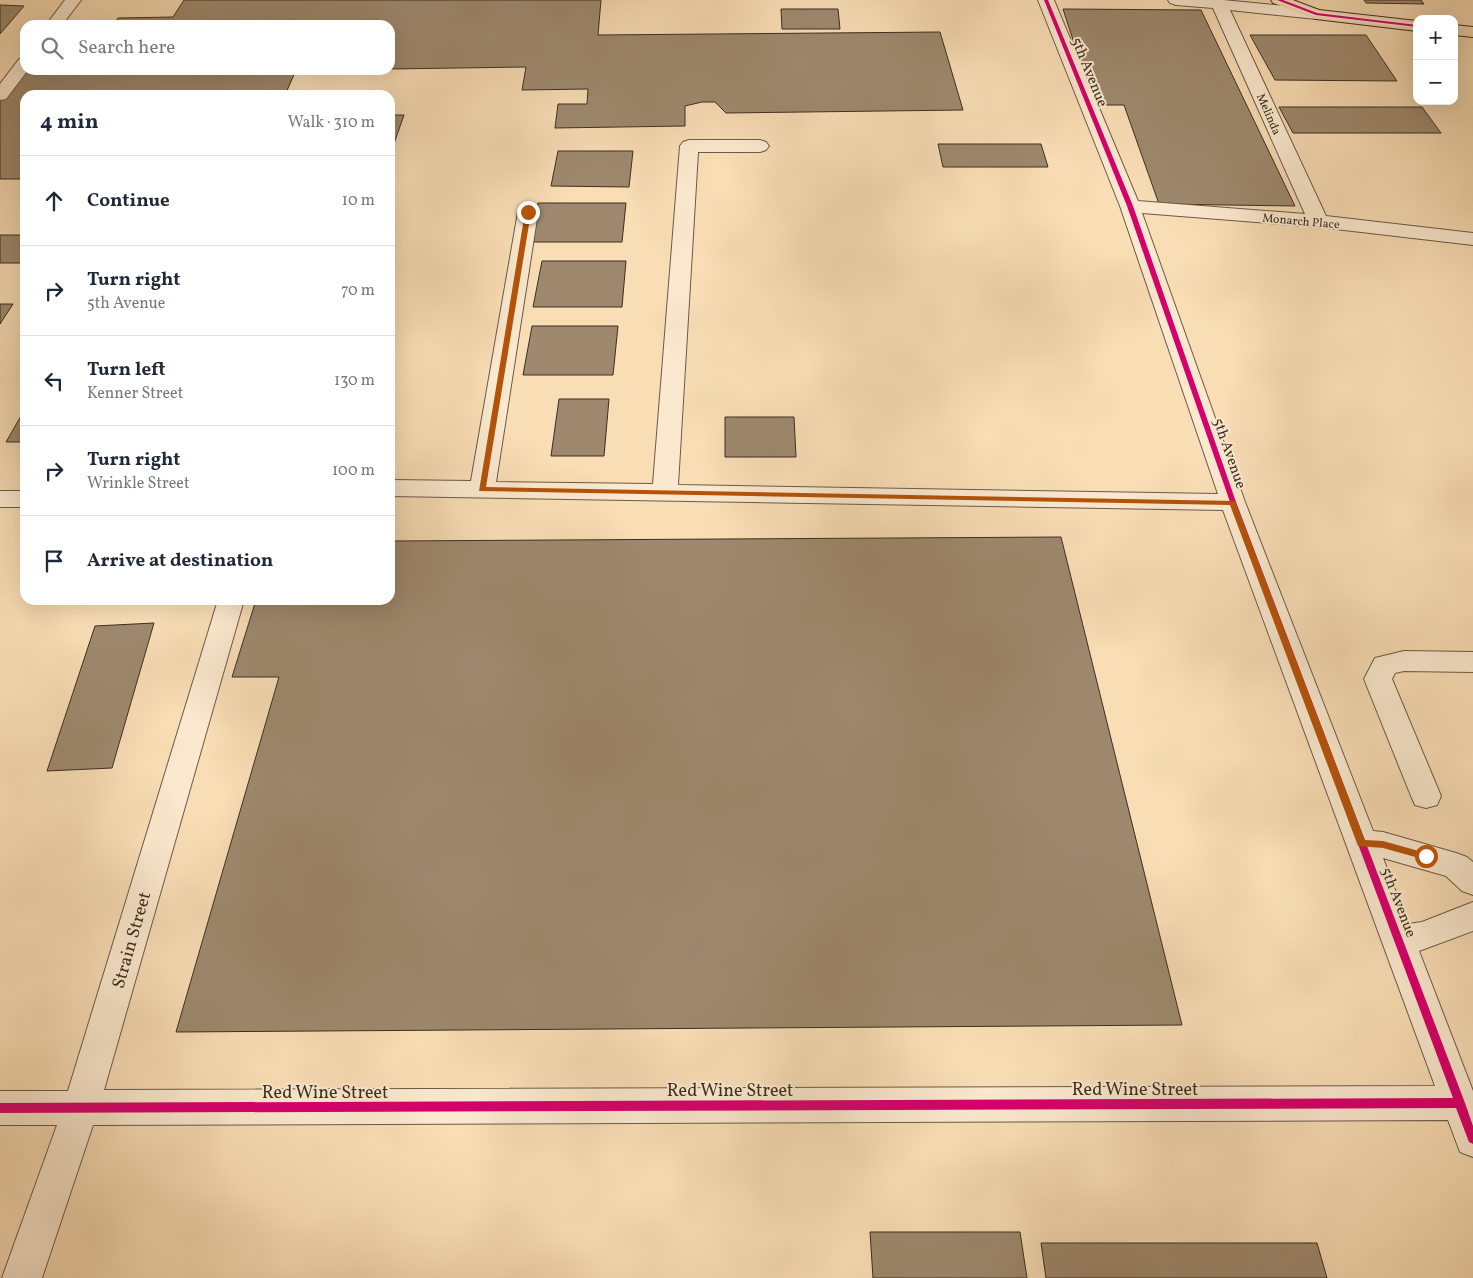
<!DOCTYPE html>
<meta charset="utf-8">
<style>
:root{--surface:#fff;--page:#f6f6f7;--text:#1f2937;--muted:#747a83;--line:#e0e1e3}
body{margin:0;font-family:Vollkorn,serif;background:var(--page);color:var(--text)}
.controls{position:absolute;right:15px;top:15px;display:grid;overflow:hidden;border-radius:10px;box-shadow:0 5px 20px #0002}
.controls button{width:45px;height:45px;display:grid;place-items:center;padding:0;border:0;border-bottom:1px solid var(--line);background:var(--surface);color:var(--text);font:25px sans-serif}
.stop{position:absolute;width:15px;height:15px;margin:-11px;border:4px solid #b45309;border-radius:50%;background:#fff}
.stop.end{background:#b45309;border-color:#fff;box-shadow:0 1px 5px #0008}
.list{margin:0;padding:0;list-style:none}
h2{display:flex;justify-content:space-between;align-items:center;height:65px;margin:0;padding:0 20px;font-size:21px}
h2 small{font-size:16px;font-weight:400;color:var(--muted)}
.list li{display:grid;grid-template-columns:32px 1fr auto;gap:15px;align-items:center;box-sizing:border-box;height:90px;padding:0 20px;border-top:1px solid var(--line)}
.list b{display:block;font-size:19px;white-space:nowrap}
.list p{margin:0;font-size:16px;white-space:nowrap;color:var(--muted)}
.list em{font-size:16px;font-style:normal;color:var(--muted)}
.icon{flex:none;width:28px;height:28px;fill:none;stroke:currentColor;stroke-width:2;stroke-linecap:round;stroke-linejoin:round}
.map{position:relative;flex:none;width:1473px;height:1278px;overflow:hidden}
.search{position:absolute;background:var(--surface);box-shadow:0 5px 20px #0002;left:20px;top:20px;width:375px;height:55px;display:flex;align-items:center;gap:12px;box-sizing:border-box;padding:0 18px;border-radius:15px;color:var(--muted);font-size:19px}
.panel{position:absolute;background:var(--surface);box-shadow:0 5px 20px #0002;left:20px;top:90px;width:375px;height:515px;border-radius:15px}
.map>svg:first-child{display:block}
.building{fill:#9e896e;stroke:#3b2f22}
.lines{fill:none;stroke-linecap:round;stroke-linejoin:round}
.minor-casing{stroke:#6a5a47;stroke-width:2}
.major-casing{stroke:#3b2f22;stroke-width:2}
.minor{fill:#fbe9cf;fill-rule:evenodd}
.major{fill:#f9ddb5;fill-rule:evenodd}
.cycleway-casing{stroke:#fbe9cf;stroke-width:3}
.cycleway{fill:#d6006c;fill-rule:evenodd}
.route{fill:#b45309}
.labels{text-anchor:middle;stroke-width:4;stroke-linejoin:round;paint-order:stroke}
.far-street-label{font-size:12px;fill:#3b2f22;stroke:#fbe9cf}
.street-label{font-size:15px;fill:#3b2f22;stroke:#fbe9cf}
.near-street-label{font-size:18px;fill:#3b2f22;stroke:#fbe9cf}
</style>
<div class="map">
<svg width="1473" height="1278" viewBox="0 0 1473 1278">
<rect width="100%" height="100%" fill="#f9ddb5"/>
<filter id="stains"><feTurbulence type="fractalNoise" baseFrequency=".004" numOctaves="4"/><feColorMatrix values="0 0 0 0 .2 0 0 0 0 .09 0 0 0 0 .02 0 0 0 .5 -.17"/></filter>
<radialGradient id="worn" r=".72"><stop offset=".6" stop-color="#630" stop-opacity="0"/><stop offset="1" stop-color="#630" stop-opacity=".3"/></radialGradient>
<path class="building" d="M184,0h417l-3,35 342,-3 23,78 -237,3 -11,-11h-13l-17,4v20l-130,2 3,-24h29l1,-15 -66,1 4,-23 -136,2v-44h-277l5,-7 55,-1z
M1364,0h57l3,4 -58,-1z
M0,5l24,1 -24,28z
M781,9h57l2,20h-58z
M1063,9l138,1 94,196 -136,-2 -35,-99h-30z
M1250,35h116l31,46 -122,-1z
M25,67v3h271l-11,25h-260v84h-25v-78z
M1279,107h143l19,26h-148z
M390,115h14l-14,40z
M938,144h103l7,23h-105z
M558,151h75l-4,36 -78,-1z
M538,203h88l-4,39h-92z
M0,235h25v28h-25z
M542,261h84l-4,46h-89z
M0,304h13l-13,20z
M532,326h86l-5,49h-90z
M559,399h50l-5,57h-53z
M25,409v33h-19z
M725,417h69l2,40h-71z
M1061,537l121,488 -1006,7 103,-355h-47l24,-77h134v-59z
M154,623l-42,145 -65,3 48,-145z
M870,1232h150l7,46h-154z
M1041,1243h276l10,35h-281z"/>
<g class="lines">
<g class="minor-casing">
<path id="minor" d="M65,0h16l-19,25h-16z
M1038,0h16l84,201 167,13 -92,-206 -37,-3 -6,-2 -2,-3h55l93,9 6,2 2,3 -2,3 -6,2 -86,-9 96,206 147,17v12l-155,-18 -176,-14 103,289 128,329 10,1 73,21 11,4 6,5v33l-11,-4 -16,-15 -63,-18 25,66 14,-2 51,-20v29l-54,20 54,140v66l-13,-5 -12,-32 -1355,5 -51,153h-40l55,-153h-57v-34h68l150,-491h26l-140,490 1331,-4 -212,-576 -833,-14v-16l81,1 47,-269 3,-4 7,-2 7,2 3,4 -42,270 157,2 27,-338 3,-4 6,-2h71l6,2 3,4 -3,4 -6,2h-62l-20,333 540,9 -98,-288z
M25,58v12h3l-22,29 -6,1v-16l19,-25z
M0,491h25v16h-25z
M1404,651l69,1v20l-69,-1 -9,2 -3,6 49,117 -4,9 -11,3 -11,-3 -4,-9 -47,-117 11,-21z"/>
</g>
<g class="major-casing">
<path id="major" d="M1271,0h22l26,10 98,11v10l-101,-12 -43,-16z
M1454,25l19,2v10l-19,-2z"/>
</g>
<use href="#minor" class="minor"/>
<use href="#major" class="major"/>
<g class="cycleway-casing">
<path id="cycleway" d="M1044,0h4l85,206 103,296 229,601 8,23v18l-4,-2 -13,-34 -1456,5v-10l1453,-5 -223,-596 -103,-296z
M1277,0h6l34,13 100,12v2l-101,-12z"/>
</g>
<use href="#cycleway" class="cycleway"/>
</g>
<path class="route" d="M528,210l3,2 -45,275 749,14 130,339 18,1 43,12 4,3 -1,3 -3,1 -43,-12 -25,-2 -128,-341 -751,-14 46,-279z"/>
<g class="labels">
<g class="far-street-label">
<text transform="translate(1269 114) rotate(66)" y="4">Melinda</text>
<text transform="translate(1301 221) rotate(5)" y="4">Monarch Place</text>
</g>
<g class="street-label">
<text transform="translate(1090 72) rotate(68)" y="5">5th Avenue</text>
<text transform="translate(1230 453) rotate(71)" y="5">5th Avenue</text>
<text transform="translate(1399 902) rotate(69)" y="5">5th Avenue</text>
</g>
<g class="near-street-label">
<text transform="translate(131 940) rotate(-74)" y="6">Strain Street</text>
<text x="1135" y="1095">Red Wine Street</text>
<text x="730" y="1096">Red Wine Street</text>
<text x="325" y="1098">Red Wine Street</text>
</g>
</g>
<rect width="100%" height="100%" filter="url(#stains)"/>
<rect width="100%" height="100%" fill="url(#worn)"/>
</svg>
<div class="controls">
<button>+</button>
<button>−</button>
</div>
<div class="stop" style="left:1426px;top:856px"></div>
<div class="stop end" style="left:528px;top:212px"></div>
<div class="search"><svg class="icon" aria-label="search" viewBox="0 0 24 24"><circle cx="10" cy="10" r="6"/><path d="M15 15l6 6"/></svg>Search here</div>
<section class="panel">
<h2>4 min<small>Walk · 310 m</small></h2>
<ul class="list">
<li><svg class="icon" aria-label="ahead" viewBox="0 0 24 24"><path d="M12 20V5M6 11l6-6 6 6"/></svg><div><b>Continue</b></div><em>10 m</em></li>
<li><svg class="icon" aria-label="right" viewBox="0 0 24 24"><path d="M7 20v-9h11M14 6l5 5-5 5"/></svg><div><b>Turn right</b><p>5th Avenue</p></div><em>70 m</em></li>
<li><svg class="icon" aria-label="left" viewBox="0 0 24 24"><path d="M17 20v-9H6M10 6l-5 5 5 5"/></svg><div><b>Turn left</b><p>Kenner Street</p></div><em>130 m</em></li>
<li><svg class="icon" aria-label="right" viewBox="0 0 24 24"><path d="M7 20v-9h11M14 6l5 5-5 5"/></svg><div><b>Turn right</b><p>Wrinkle Street</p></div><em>100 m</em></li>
<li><svg class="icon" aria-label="arrive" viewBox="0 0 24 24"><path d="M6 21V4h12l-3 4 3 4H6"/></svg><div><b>Arrive at destination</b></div></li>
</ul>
</section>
</div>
